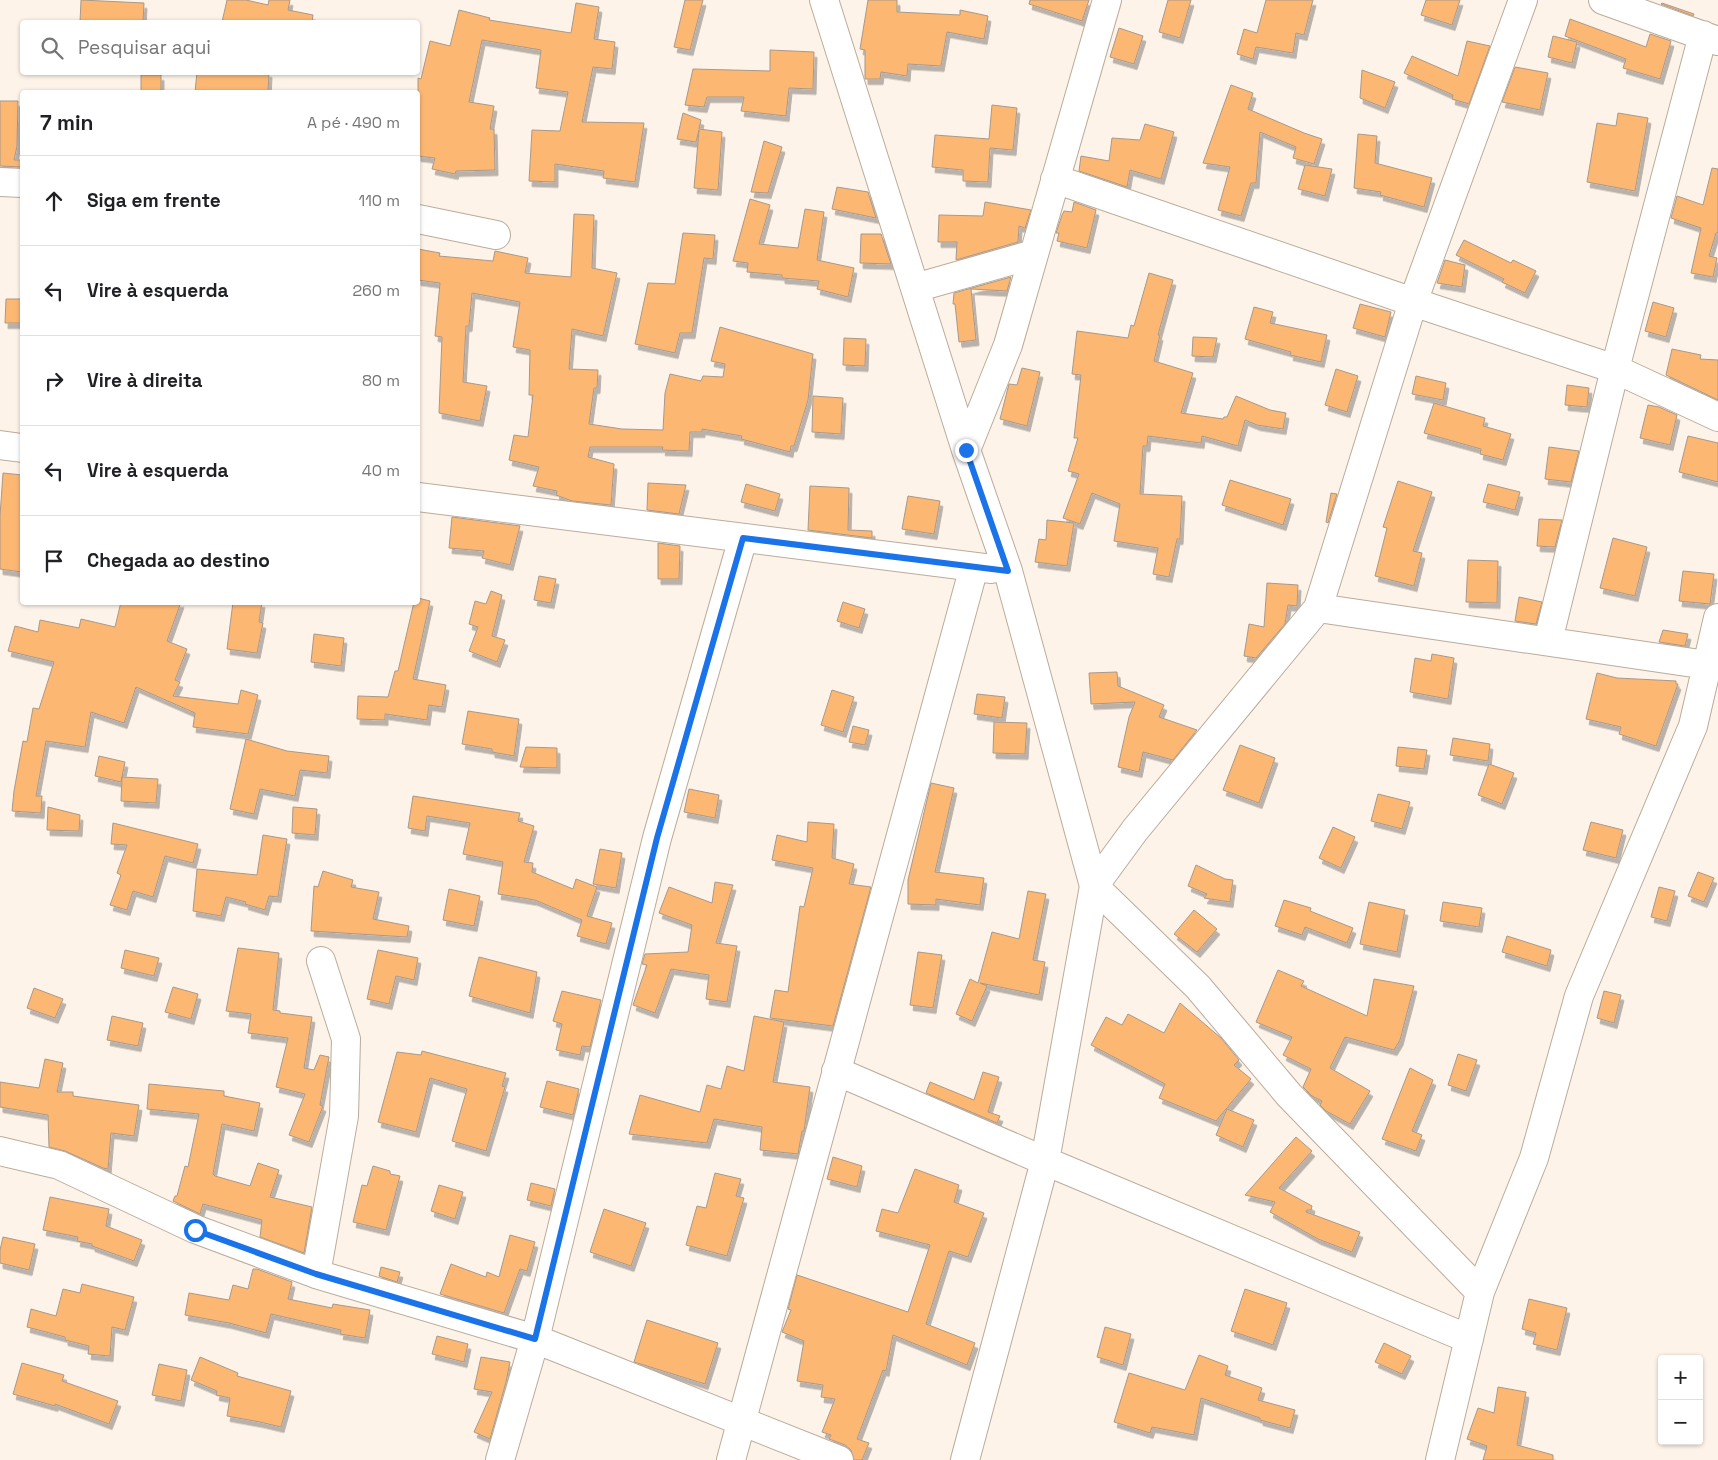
<!DOCTYPE html>
<html lang="pt">
<meta charset="utf-8">
<style>
:root{--surface:#fff;--page:#f6f6f6;--text:#202124;--muted:#757577;--line:#e0e0e0}
body{margin:0;font-family:"Space Grotesk",sans-serif;background:var(--page);color:var(--text)}
.controls{position:absolute;right:15px;bottom:15px;display:grid;overflow:hidden;border-radius:5px;box-shadow:0 1px 4px #0004}
.controls button{width:45px;height:45px;display:grid;place-items:center;padding:0;border:0;border-bottom:1px solid var(--line);background:var(--surface);color:var(--text);font:25px sans-serif}
.stop{position:absolute;width:15px;height:15px;margin:-11px;border:4px solid #1a73e8;border-radius:50%;background:#fff}
.stop.end{background:#1a73e8;border-color:#fff;box-shadow:0 1px 5px #0008}
.list{margin:0;padding:0;list-style:none}
h2{display:flex;justify-content:space-between;align-items:center;height:65px;margin:0;padding:0 20px;font-size:21px}
h2 small{font-size:16px;font-weight:400;color:var(--muted)}
.list li{display:grid;grid-template-columns:32px 1fr auto;gap:15px;align-items:center;box-sizing:border-box;height:90px;padding:0 20px;border-top:1px solid var(--line)}
.list b{display:block;font-size:19px;white-space:nowrap}
.list em{font-size:16px;font-style:normal;color:var(--muted)}
.icon{flex:none;width:28px;height:28px;fill:none;stroke:currentColor;stroke-width:2;stroke-linecap:round;stroke-linejoin:round}
.map{position:relative;flex:none;width:1718px;height:1460px;overflow:hidden}
.search{position:absolute;background:var(--surface);box-shadow:0 1px 4px #0004;left:20px;top:20px;width:400px;height:55px;display:flex;align-items:center;gap:12px;box-sizing:border-box;padding:0 18px;border-radius:5px;color:var(--muted);font-size:19px}
.panel{position:absolute;background:var(--surface);box-shadow:0 1px 4px #0004;left:20px;top:90px;width:400px;height:515px;border-radius:5px}
.map>svg:first-child{display:block}
.building{fill:#fcb773;stroke:#a99889;filter:url(#shadow)}
.lines{fill:none;stroke-linecap:round;stroke-linejoin:round}
.minor-casing{stroke:#bbac9b;stroke-width:30}
.minor{stroke:#fff;stroke-width:28}
.route{stroke:#1a73e8;stroke-width:6}
</style>
<div class="map">
<svg width="1718" height="1460" viewBox="0 0 1718 1460">
<defs>
<filter id="shadow"><feDropShadow dx="3" dy="5.5" stdDeviation="0" flood-color="#0004"/></filter>
</defs>
<rect width="100%" height="100%" fill="#fdf3e8"/>
<path class="building" d="M81,0l63,3 -1,19h-63z
M227,0h19l22,5 1,-5h21l-2,10 25,5 -1,7h-90z
M685,0h18l-13,50 -16,-3z
M868,0h29v12l63,3v-5l28,6 -4,23 -37,-7 -6,34 -33,-2 -1,12 -26,-4 -1,7h-15v-29l-5,-1z
M1030,0h59l-7,21 -53,-17z
M1168,0h23l-11,38 -21,-6z
M1266,0h47l-9,35 -8,-2 -3,20 -37,-6 -3,12 -16,-5 7,-25 13,4z
M1426,0h34l-8,25 -31,-10z
M576,3l23,4 -5,32 21,3 -3,27 -19,-2 -11,55 62,1 -9,59 -32,-4 1,-7 -49,-7v18l-26,-1 3,-51 28,1 8,-39 -32,-4 5,-38 -59,-10 -13,62 25,4 -4,23h4l1,41 -39,1 -1,3 -23,-5 3,-11 -17,-2v-78l3,1 9,-38 20,5 9,-36 31,8 -1,2 82,13z
M1662,3l32,11 -1,2 -32,-12z
M1570,19l76,28 4,-13 21,7 -11,38 -37,-11 3,-9 -61,-23z
M1119,28l24,8 -9,28 -24,-7z
M1553,36l24,6 -5,21 -24,-6z
M1467,41l23,5 -21,58 -17,-5 1,-4 -49,-22 8,-17 46,20z
M770,50l44,2 -1,37 -24,-1 -3,28 -45,-5 3,-14h-37l-3,10 -19,-2 8,-36 77,2z
M1515,67l33,6 -8,37 -38,-8z
M1362,70l33,12 -10,26 -25,-10z
M197,72h72l-1,20h-73z
M141,75h20v17h-20z
M1231,85l22,8 -5,16 56,24 18,6 -8,25 -21,-6 3,-11 -36,-15 -4,51h-5l-10,33 -23,-6 12,-43 -27,-4z
M0,101h18l-1,45 -3,14h8v7l-22,-1z
M992,105l25,3 -4,42 -23,-2 -2,34 -25,-1v-11l-31,-3 3,-32 54,4z
M683,113l18,7 -2,9 23,3 -4,58 -24,-2 5,-58 -3,12 -19,-3z
M1618,113l30,5 -13,73 -48,-9 10,-59 19,3z
M1145,124l29,8 -13,47 -31,-9 -3,17 -48,-16 2,-15 28,5 3,-23 28,2z
M1358,134l19,2 -2,27 57,15 -8,29 -44,-12 1,-3 -27,-4z
M764,141l18,6 -14,46 -17,-1z
M1305,165l27,4 -7,27 -27,-7z
M1712,168l6,1v64h-2l-7,23 8,2 -4,19 -22,-4 10,-45 -30,-10 6,-22 26,9z
M837,187l31,5 8,26 -44,-9z
M750,199l20,6 -11,39 39,4 7,-39 19,3 -7,48 37,8 -6,29 -31,-8 2,-8 -37,-3v-3l-35,-3 1,-9 -15,-2z
M985,202l46,8 -6,18 -6,-2 -1,16 -62,18 1,-18h-19l1,-27 44,1z
M1074,202l22,8 -9,38 -30,-7 2,-8h-3l6,-18 2,-4 8,1z
M574,214l20,1 -2,53 25,5 -14,63 -31,-7 -3,40 29,1 -1,18h-3l-5,36 33,5 41,1 2,-37 5,-19 31,7 2,-5 20,1 2,-13 -14,-3 9,-34 93,27 -5,46 -14,46h-3l-1,6 -49,-13 1,-3 -40,-7v3h-12l-1,19 -27,-1 1,-3h-73l-2,10 26,7 -3,41 -39,-4 -16,-6 1,-4 -24,-5 6,-19 -30,-7 5,-25 14,2 5,-42h-4l1,-45 -17,-3 7,-45 -48,-9 -3,33h-3l-3,56 24,4 -7,35 -41,-8 3,-76 -7,-1 5,-53 -22,-3v-31l22,4 -1,3 54,5 2,-10 33,7 -3,15 46,4z
M683,233l32,2 -2,24 -9,-1 -12,75h-12l-5,20 -40,-9 13,-61 27,1z
M861,234h20l10,30 -31,-1z
M1464,240l47,23 2,-3 23,11 -11,22 -23,-11 2,-3 -48,-24z
M1445,260l20,5 -3,22 -25,-4z
M1149,273l24,7 -15,55h2l-6,26 39,12 -12,40 42,6 1,-2h3l9,-21 34,14 16,3 -3,16 -26,-4 -12,-5 -7,26 -36,-10 -1,7 -53,-7 -1,10h-4l-3,48 42,2 -2,43h-3l-8,38 -16,-3 5,-26 -44,-7 6,-37 -28,-11 -12,31 -17,-6 16,-44 -11,-3 10,-33h-4l7,-63 -9,-1 5,-43 51,7 3,-13 3,1z
M1011,277l-4,14 -36,-2 5,51 -17,2 -4,-38h-2l1,-11z
M6,299h16v24h-17z
M1653,302l21,6 -8,29 -21,-6z
M1360,304l31,8 -6,25 -32,-9z
M1254,307l19,5 -3,11 57,12 -6,27 -31,-7 1,-3 -46,-13z
M1193,337l24,1 -4,19 -21,-1z
M844,338l22,1 -1,27 -22,-1z
M1672,349l29,6 -1,4 18,1v40l-52,-25z
M1022,368l18,4 -13,54 -27,-7 9,-35 8,1z
M1336,369l22,7 -11,36 -22,-7z
M1416,376l30,7 -3,17 -31,-6z
M1567,385l22,3 -2,19 -22,-2z
M813,396l30,2 -2,36 -29,-2z
M1434,403l51,15 -2,8 28,8 -8,26 -23,-6 1,-5 -57,-16z
M1648,405l11,2 18,8 -7,30 -30,-7z
M1688,436l30,7v39l-39,-10z
M1549,447l30,4 -8,31 -26,-3z
M3,473l19,2v97l-22,-3v-53z
M1230,480l61,19 -8,26 -61,-20z
M1398,481l34,11 -19,59 9,2 -8,33 -39,-10 12,-48 -4,-1z
M648,483l38,2 -7,29 -32,-4z
M746,484l34,10 -5,17 -34,-9z
M1488,484l32,8 -5,18 -32,-8z
M810,486l39,2 -1,42 24,1v7l-64,-8z
M1331,493l6,1 -9,29 -2,-1z
M908,496l32,5 -6,33 -32,-5z
M452,517l68,9 -10,39 -28,-7 2,-7 -35,-3z
M1539,519l23,1 -7,27 -18,-1z
M1047,520l27,3 -7,43 -32,-4 4,-23 7,1z
M1613,538l34,9 -12,49 -35,-8z
M658,543l22,3 -1,33h-21z
M1468,560l30,1 -1,42 -31,-1z
M1683,571l31,3 -4,30 -31,-3z
M539,576l17,3 -5,24 -17,-3z
M1267,583l31,2 -1,21 -9,-1 -3,19 -29,34 -12,-2 5,-32 15,3z
M491,591l11,4 -10,41 13,4 -8,22 -28,-11 9,-24 -9,-3 6,-23 11,3z
M1519,597l23,5 -6,22 -21,-3z
M418,598l12,3 -17,78 33,6 -4,22 -13,-2 -2,15 -42,-6v6l-28,-1 1,-23 30,1 7,-26h3l16,-69h4z
M121,602h60l-14,39 20,8 -12,31 5,2 -7,14 65,8 3,-14 17,5 -10,39 -55,-7 2,-14 -59,-26 -12,36 -33,-11 -6,35 -39,-6 -10,55h6l-1,17 -29,-2 2,-20 9,-50 4,1 6,-34 6,1 15,-47 -46,-11 7,-25 23,6 2,-12 39,8 2,-9 34,8z
M233,602h29l-3,20 4,1 -6,30 -30,-4z
M843,602l22,7 -6,19 -22,-7z
M1663,630l25,4 -3,12 -26,-4z
M314,634l30,4 -3,28 -30,-4z
M1432,654l22,4 -6,41 -38,-7 5,-34 16,3z
M1117,672l1,14 46,19 -5,12 38,13 -24,30 -30,-8 -4,20 -21,-5 11,-50 6,-15 -44,2 -2,-31z
M1597,673l20,5 59,3v3h2l-22,62 -37,-12 2,-7 -35,-8z
M832,690l22,7 -11,35 -22,-7z
M977,694l28,3 -3,21 -28,-4z
M468,711l51,8 -5,37 -22,-4v-3l-30,-5z
M994,722l33,1 -2,31 -32,-1z
M853,726l16,4 -4,15 -16,-3z
M1453,738l37,6 -2,17 -38,-6z
M246,739l41,12 42,5 -2,17 -27,-3 -5,26 -35,-7 -6,25 -24,-5z
M1240,745l35,13 -16,45 -36,-13z
M526,747l31,1v20l-37,-1z
M1398,747l29,3 -3,19 -28,-3z
M99,756l26,6 -4,20 -26,-6z
M1489,764l25,9 -12,31 -24,-9z
M122,777l36,2 -2,24 -35,-2z
M931,783l23,5 -19,84 49,6 -4,27 -44,-6v6l-28,-1v-24z
M689,789l30,6 -4,23 -31,-6z
M1378,794l32,8 -8,27 -31,-8z
M413,796l107,17 -2,8 16,5 -10,36 9,1 -1,9 41,17 3,-10 21,8 -10,29 25,7 -6,21 -29,-8 5,-16 -47,-20 -37,-6 5,-32 -40,-8 7,-31 -43,-7 -2,15 -17,-3z
M48,807l32,8 -1,16 -32,-1z
M293,807l24,2 -2,26 -23,-2z
M808,822l26,2 -2,34 22,6 -5,20 22,3 -38,139 -63,-8 5,-28 13,2 12,-86 4,1 9,-39 -41,-8 5,-25 30,7z
M1591,822l32,8 -7,28 -33,-8z
M113,823l85,21 -5,19 -28,-7 -12,41 -20,-6 -6,19 -17,-5 11,-30 -4,-2 10,-28 -16,-1z
M1333,827l22,10 -14,31 -22,-10z
M263,835l24,4 -9,58 -9,-1 -4,14 -20,-6 1,-2 -20,-5 -5,19 -28,-5 4,-42 60,6z
M600,849l22,4 -6,35 -23,-4z
M1196,865l29,14 8,1 -3,22 -26,-4 3,-4 -19,-8z
M323,871l30,9 -2,7 28,5 -6,27 36,7 -2,11 -96,-6 3,-45 4,1z
M1698,872l16,6 -10,24 -16,-6z
M715,882l18,3 -17,58 21,3 -10,56 -21,-3 3,-24 -38,-6 -16,44 -22,-8 14,-40 -5,-1 3,-10 43,-2 4,-27 -33,-12 10,-26 43,16z
M1659,887l16,4 -8,30 -16,-4z
M449,889l31,7 -6,30 -31,-6z
M1028,891l18,3 -13,66 12,2 -6,33 -59,-12 7,3 -15,35 -16,-7 14,-35 8,4 14,-51 27,7z
M1284,900l27,8 -1,3 43,17 -6,15 -42,-16 -3,8 -27,-9z
M1369,902l36,8 -8,42 -37,-8z
M1443,902l39,6 -3,19 -39,-6z
M1194,910l23,19 -20,23 -23,-18z
M1507,936l44,14 -4,16 -45,-14z
M238,948l41,5 -6,57 7,1v2l32,4 -8,51 10,2 6,-15 9,2 -9,48 3,1 -14,36 -20,-7 16,-41 -29,-7 12,-49 -40,-5 3,-19 -25,-3z
M125,950l34,8 -5,18 -33,-8z
M378,950l40,8 -4,22 -18,-4 -7,28 -22,-5z
M918,952l24,3 -9,53 -23,-3z
M479,957l58,15 -7,41 -61,-17z
M1278,970l26,11 -3,5 66,30 7,-37 40,7 -14,54 -6,10 -49,-13 -15,31 40,23 -20,33 -24,-13 -6,-6 2,-4 -10,-5 -9,-9 8,-18 -28,-14 9,-18 -36,-15z
M173,987l25,7 -7,25 -26,-7z
M34,988l29,11 -8,19 -28,-10z
M562,991l39,9 -11,47 -8,-1 -2,9 -24,-5 6,-26 -9,-3z
M1604,991l17,4 -7,28 -17,-5z
M1180,1003l41,35 18,22 -5,5 17,14 -35,42 -57,-23 6,-14 -74,-39 15,-28 16,8 6,-11 36,19z
M112,1016l31,7 -5,23 -31,-6z
M754,1016l30,6 -11,60 37,5 -6,44h-2l-4,23 -38,-4 2,-23 -48,-8 -7,24 -78,-9 11,-39 60,17 7,-27 14,4 6,-23 17,5z
M422,1051l84,22 -4,13 3,1 -19,64 -34,-10 15,-52 -37,-11 -14,54 -38,-10 19,-70 24,3z
M1458,1054l19,6 -11,31 -18,-6z
M45,1059l18,4 -6,29h16v4l66,9 -5,31 -23,-3 -3,36 -5,-1 -38,-17 -16,-4 -1,-32 -48,-8v-25l39,6z
M1410,1068l23,12 -21,51 10,4 -6,16 -34,-12z
M983,1072l16,5 -11,35 12,4 -3,7 -71,-30 4,-11 44,18z
M547,1081l32,8 -6,26 -33,-8z
M149,1084l75,7v5l36,7 -6,28 -32,-7 -9,50 2,2 35,10 8,-23 21,7 -9,27 42,10 -8,46 -44,-16 2,-17 -59,-16 -3,10 -27,-13 2,-5h2l8,-30 3,1 11,-53 -52,-5z
M1227,1109l27,11 -11,27 -27,-12z
M1296,1137l16,14 -33,37 33,18 -1,4h-4l-1,2 54,20 -8,20 -34,-13 -48,-27 5,-10 -30,-7z
M833,1157l29,9 -5,21 -30,-8z
M373,1166l17,5v3l10,2 -14,54 -33,-8 9,-37 5,1z
M915,1169l44,16 -5,17 30,11 -16,44 -19,-6 -23,73 49,19 -8,22 -74,-30 -7,36 -3,-1 -26,69 12,4 -7,17h-8l-3,-10 -6,-5 -16,-6 2,-4 -9,-3 13,-33 -14,-2 2,-12 -26,-4 7,-40 -22,-9 9,-22 -3,-1 9,-34 111,37 22,-67 -54,-14 6,-22 16,4z
M715,1173l26,6 -5,17 8,2 -17,58 -41,-11 11,-39 9,2z
M531,1183l24,6 -4,17 -24,-6z
M439,1185l24,7 -8,27 -24,-8z
M50,1197l59,12 -3,17 36,14 -8,21 -42,-15v-2l-15,-3 1,-4 -35,-7z
M604,1209l42,14 -15,43 -41,-14z
M510,1235l25,7 -8,29 -7,-2 -16,44 -64,-19 11,-30 35,13 1,-5 12,5z
M3,1237l32,7 -6,26 -29,-7v-13z
M381,1267l19,5 -3,10 -18,-6z
M253,1269h4l35,13 -4,17 44,9 1,-4 37,6 -5,28 -25,-4 1,-4 -70,-16 -5,19 -37,-10 -44,-8 4,-22 40,7 4,-15 15,4z
M82,1284l52,13 -9,33 -13,-3 -2,29 -22,-2 1,-8 -24,-6v-3l-38,-10 4,-18 25,7 7,-27 17,4z
M1245,1289l42,14 -14,42 -42,-14z
M1529,1299l38,9 -10,42 -24,-6 3,-11 -14,-4z
M647,1320l71,23 -13,41 -71,-22z
M1105,1327l26,7 -8,31 -26,-8z
M437,1336l31,8 -4,18 -32,-8z
M1384,1343l27,13 -9,18 -27,-12z
M1199,1355l29,11 -3,9 37,13 -4,12 37,10 -5,18 -30,-8v-2l-59,-20 -7,37 -42,-8 -2,6 -36,-11 15,-49 56,17z
M200,1357l38,16 -1,3 54,15 -10,36 -21,-5 -33,-6 3,-18 -14,-3 1,-4 -26,-11z
M481,1357l29,5 -4,20 -16,57 -16,-7 18,-40 -18,-3z
M22,1363l42,12 -2,6 56,20 -9,23 -54,-20v2l-42,-12z
M159,1364l28,6 -6,31 -29,-6z
M1498,1387l28,5 -9,53 36,10v5h-70l4,-14 -20,-7 11,-31 16,5z"/>
<g class="lines">
<g class="minor-casing">
<path id="minor" d="M824,0l142,450 42,121 86,315 104,101 91,108 191,197
M1603,0l115,41
M1055,179l358,123 202,67 103,48
M0,182l22,1
M418,219l78,16
M915,288l119,-34
M0,445l22,3
M966,450l42,-105 99,-345
M418,497l574,72
M1318,608l389,57
M1548,641l67,-272 88,-334
M836,1071l209,90 424,178
M0,1151l59,14 136,64 121,45 219,65 304,121
M316,1274l28,-158 2,-77 -25,-78
M500,1460l35,-121 122,-501 86,-300
M731,1460l243,-893
M965,1460l80,-299 49,-275 41,-56 183,-222 95,-306 110,-302
M1440,1460l40,-168 54,-134 45,-162 114,-270 25,-108"/>
</g>
<use href="#minor" class="minor"/>
</g>
<g class="lines">
<path class="route" d="M195,1230l121,44 219,65 122,-501 86,-300 265,33 -42,-121"/>
</g>
</svg>
<div class="controls">
<button>+</button>
<button>−</button>
</div>
<div class="stop" style="left:195px;top:1230px"></div>
<div class="stop end" style="left:966px;top:450px"></div>
<div class="search"><svg class="icon" aria-label="search" viewBox="0 0 24 24"><circle cx="10" cy="10" r="6"/><path d="M15 15l6 6"/></svg>Pesquisar aqui</div>
<section class="panel">
<h2>7 min<small>A pé · 490 m</small></h2>
<ul class="list">
<li><svg class="icon" aria-label="ahead" viewBox="0 0 24 24"><path d="M12 20V5M6 11l6-6 6 6"/></svg><div><b>Siga em frente</b></div><em>110 m</em></li>
<li><svg class="icon" aria-label="left" viewBox="0 0 24 24"><path d="M17 20v-9H6M10 6l-5 5 5 5"/></svg><div><b>Vire à esquerda</b></div><em>260 m</em></li>
<li><svg class="icon" aria-label="right" viewBox="0 0 24 24"><path d="M7 20v-9h11M14 6l5 5-5 5"/></svg><div><b>Vire à direita</b></div><em>80 m</em></li>
<li><svg class="icon" aria-label="left" viewBox="0 0 24 24"><path d="M17 20v-9H6M10 6l-5 5 5 5"/></svg><div><b>Vire à esquerda</b></div><em>40 m</em></li>
<li><svg class="icon" aria-label="arrive" viewBox="0 0 24 24"><path d="M6 21V4h12l-3 4 3 4H6"/></svg><div><b>Chegada ao destino</b></div></li>
</ul>
</section>
</div>
